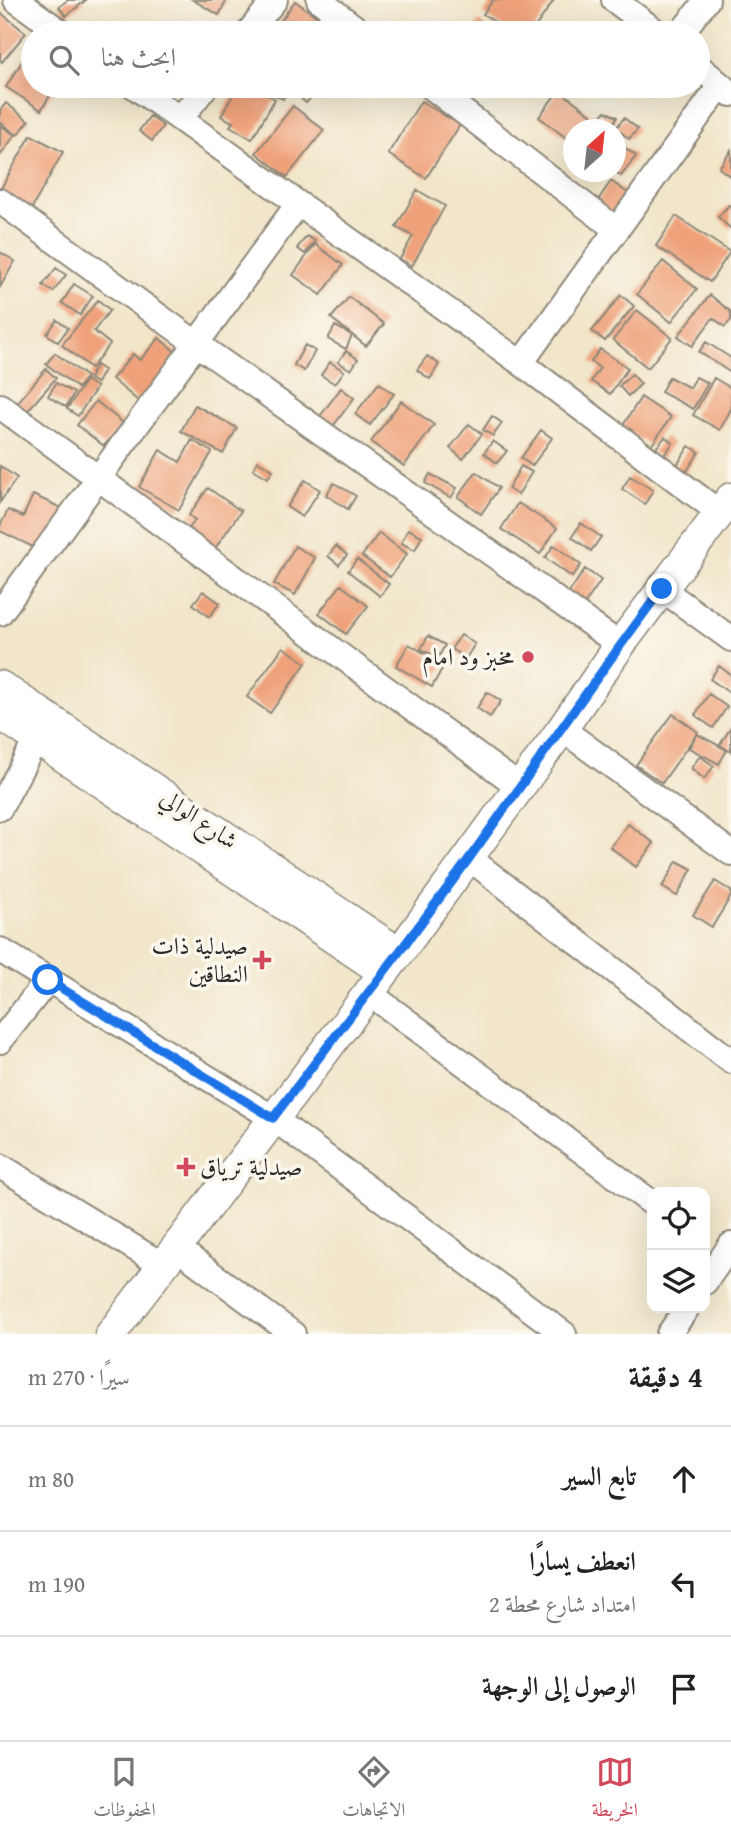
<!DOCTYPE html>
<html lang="ar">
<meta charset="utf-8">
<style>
:root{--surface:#fff;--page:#f6f6f6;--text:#222;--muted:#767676;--line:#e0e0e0;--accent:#d1495b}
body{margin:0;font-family:"Gentium Book Plus",Amiri,serif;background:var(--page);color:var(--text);direction:rtl}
.controls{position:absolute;right:21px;bottom:21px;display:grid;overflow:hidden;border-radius:14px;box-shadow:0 7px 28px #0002}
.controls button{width:63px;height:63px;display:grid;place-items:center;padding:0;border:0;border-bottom:2px solid var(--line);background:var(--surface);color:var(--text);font:35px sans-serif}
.compass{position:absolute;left:563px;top:119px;width:63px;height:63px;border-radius:50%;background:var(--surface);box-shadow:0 7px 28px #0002;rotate:27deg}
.stop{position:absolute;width:21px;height:21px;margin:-16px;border:5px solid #1a73e8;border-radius:50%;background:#fff}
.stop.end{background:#1a73e8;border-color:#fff;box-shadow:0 2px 7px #0008}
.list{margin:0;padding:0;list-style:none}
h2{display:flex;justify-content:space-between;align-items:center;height:91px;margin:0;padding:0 28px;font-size:30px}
h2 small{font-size:23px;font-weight:400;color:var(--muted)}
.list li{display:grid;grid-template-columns:46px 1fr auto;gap:21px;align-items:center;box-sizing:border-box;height:105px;padding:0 28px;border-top:2px solid var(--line)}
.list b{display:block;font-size:26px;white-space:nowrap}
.list p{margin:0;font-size:23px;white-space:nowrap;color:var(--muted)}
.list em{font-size:23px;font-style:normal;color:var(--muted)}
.icon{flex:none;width:38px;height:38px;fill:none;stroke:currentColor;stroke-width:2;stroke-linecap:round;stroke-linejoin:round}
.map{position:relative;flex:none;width:731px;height:1334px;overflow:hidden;direction:ltr}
.search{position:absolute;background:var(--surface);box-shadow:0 7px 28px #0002;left:21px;right:21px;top:21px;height:77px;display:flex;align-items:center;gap:18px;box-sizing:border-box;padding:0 24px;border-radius:38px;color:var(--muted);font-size:26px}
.sheet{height:406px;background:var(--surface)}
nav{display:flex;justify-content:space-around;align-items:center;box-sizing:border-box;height:98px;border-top:2px solid var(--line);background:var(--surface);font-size:19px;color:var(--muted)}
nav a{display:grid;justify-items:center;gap:4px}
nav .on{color:var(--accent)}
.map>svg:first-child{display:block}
.building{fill:#efa27a}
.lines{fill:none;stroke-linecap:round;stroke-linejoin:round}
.minor-casing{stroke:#8e887a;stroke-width:28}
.tertiary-casing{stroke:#8e887a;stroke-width:33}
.minor{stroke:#fff;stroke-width:24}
.tertiary{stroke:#fff;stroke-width:30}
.route{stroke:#1a73e8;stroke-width:9}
.poi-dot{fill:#d1495b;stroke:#fbf7ec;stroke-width:2.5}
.labels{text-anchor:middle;stroke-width:7;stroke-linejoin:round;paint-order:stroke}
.poi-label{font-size:24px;fill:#2b2b2b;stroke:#fbf7ec;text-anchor:end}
.street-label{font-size:24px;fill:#2b2b2b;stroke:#fbf7ec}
</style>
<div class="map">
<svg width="731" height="1334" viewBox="0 0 731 1334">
<rect width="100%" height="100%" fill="#fbf7ec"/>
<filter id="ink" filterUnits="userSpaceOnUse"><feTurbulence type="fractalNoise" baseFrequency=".0143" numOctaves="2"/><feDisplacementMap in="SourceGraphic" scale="14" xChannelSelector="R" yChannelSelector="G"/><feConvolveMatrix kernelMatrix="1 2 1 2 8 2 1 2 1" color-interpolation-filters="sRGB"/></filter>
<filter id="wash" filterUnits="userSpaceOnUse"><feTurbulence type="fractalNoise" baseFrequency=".00686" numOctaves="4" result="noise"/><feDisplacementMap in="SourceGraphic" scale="28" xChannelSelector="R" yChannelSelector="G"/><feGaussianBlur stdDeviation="1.57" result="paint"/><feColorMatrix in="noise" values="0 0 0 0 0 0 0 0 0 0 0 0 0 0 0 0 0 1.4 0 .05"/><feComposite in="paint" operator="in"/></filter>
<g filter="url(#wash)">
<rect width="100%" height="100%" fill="#f1e6ca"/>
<g id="blocks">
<path class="building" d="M68,0h18l-20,16 -7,-9z
M193,0h34l-8,15z
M493,0h61l-23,33h-19l-29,-19z
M295,1l39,28 -3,4h-59z
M0,12l26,21 -24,29 -2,-2z
M479,21l15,12h-24z
M177,22l17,11h-25z
M33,44v42h23l-15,24 -35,-23z
M238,86h14l23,13 -23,40 -22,-13 3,-4 -12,-6z
M276,86h14l-7,13 -11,-5z
M302,86h5l8,7 -9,10 -11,-10z
M559,90l37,28 -8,12h-14v14l-35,-27z
M421,101l39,24 -34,53 -38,-24z
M6,103l23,18 -12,14 -17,-13v-12z
M293,106l31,24 -37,47 -31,-24z
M605,111l12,6 -7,13h-16z
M150,116l13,10 -11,15 -13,-10z
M624,118l14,11 -9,10 -13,-11z
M0,125l15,10 -15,21z
M31,135l32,17 -31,56 -32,-18z
M624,147l12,9 -15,20 -5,-4v-14z
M731,150v27l-12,-9z
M611,181l25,18 -18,25 -24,-18z
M417,190l28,16 -33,60 -12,-7 13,-23 -17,-9z
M729,205l2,1v23l-13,-12z
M676,216l54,36 -20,30 -54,-36z
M307,236l8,5 -10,13 -8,-6z
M315,244l28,21 -22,30 -28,-20z
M0,252l15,9 -15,26z
M663,261l34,28 -26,33 -34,-28z
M56,268l10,7 -13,17 -10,-7z
M74,284l19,12 -13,19 -18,-12z
M621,295l13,11 -29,35 -13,-10z
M710,295l21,17v8l-6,7 -12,-9 -21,28 -14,-10z
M349,297l35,27 -18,22 -35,-28z
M98,300l12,10 -16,21 16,13 -19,24 -29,-23z
M637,310l35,28 -24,30 -35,-28z
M57,320l11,8 -10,14 -11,-8z
M335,326l17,9 -6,14 -18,-10z
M159,338l31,26 -40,47 -38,-32 21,-25 7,6z
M706,342l25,16v15l-32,-21z
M305,345l10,6 -11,20 -10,-6z
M600,349l28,19 -18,26 -19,-13 9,-13 -9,-6z
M346,351l12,8 -7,11 -13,-8z
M55,353l32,24 -9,11 -32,-24z
M427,356l12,8 -9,15 -13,-9z
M330,362l14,9 -9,13 -14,-9z
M96,365l8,5 -7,13 -8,-4z
M46,369l10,9 -34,39 -10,-8z
M632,374l9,10 -13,12 -9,-10z
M669,377l21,11 6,-11 12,6 -15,26 -32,-17z
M714,378l17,10v21l-11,21 -27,-15z
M86,380l11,7 -19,29 -11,-7z
M56,383l18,10 -8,14 -18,-11z
M379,383l15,11 -24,31 -15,-11z
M341,388l13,10 -23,31 -13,-10z
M641,397l30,20 -20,29 -29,-19z
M96,401l27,22 -19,23 -27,-21z
M401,401l33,24 -30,41 -33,-24z
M195,405l42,23 -14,26 -42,-23z
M492,416l10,7 -9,13 -10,-6z
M469,424l13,10 -19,25 -13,-11z
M541,430l11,8 -20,28 -11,-8z
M665,437l8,6 -11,15 -9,-6z
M192,440l20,12 -33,58 -40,-23 21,-37 20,12z
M493,441l14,10 -10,12 -13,-10z
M689,446l10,6 -17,27 -10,-6z
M258,461l15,9 -5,8 -15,-9z
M0,466l17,12 -17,24z
M521,466l11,6 -14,23 -10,-6z
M476,472l23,16 -18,26 -23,-17z
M430,474l27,14 -6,10 -26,-15z
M630,476l23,14 -8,14 -23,-15z
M305,480l15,10 -18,27 -15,-10z
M334,483l22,13 -8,13 -22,-14z
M208,488l33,23 -32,46 -27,-18 13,-19 -6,-5z
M33,495l33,15 -21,43 -45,-22v-5l8,-16 15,7z
M518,503l39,25 -17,26 -39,-25z
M581,523l20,14 -10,14 -19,-14z
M408,529l14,7 -7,14 -14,-7z
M379,533l28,21 -17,23 -28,-21z
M554,545l27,20 -9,12 -27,-19z
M295,546l20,12 -20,37 -21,-11z
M336,546l11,9 -8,10 -11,-9z
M357,559l32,25 -9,12 -32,-25z
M585,569l16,11 -21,31 -16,-11z
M341,585l27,21 -22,28 -27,-21z
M203,591l17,12 -11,14 -16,-13z
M461,635l14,9 -9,14 -15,-9z
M428,636l17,9 -7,13 -17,-9z
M409,644l35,21 -12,22 -36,-21z
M283,647l23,16 -36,50 -23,-16z
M719,666l12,9v19l-21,-15z
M487,692l14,9 -11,16 -13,-9z
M709,694l18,13 -14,21 -18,-13z
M673,714l25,18 -36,51 -26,-18z
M731,727v25l-11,-7z
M697,734l30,16 -8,14 -30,-16z
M700,756l14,10 -10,13 -13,-11z
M628,824l26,19 -18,24 -26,-20z
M677,861l15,8 -15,27 -15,-9z
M715,881l16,10v5l-19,31 -19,-12z"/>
</g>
</g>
<g filter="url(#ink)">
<use href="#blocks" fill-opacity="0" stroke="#8e887a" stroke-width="2"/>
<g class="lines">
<g class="minor-casing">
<path id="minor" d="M16,0l46,33
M319,0l43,33
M614,0l44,33
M248,33l27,-33
M681,33l26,-33
M698,66l33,28
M134,86l387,277 199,150
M430,86l187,144
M180,119l26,-33
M0,201l197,143 423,301
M521,363l199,-277
M0,406l520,381
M662,589l69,50
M0,613l298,-409
M562,729l169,124
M0,808l37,-70
M469,858l262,203
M0,950l273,168 291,216
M369,993l283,210
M0,1041l48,-61
M0,1166l164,100
M177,1248l116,86
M705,1282l26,-37
M669,1334l18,-26"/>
</g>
<g class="tertiary-casing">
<path id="tertiary" d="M0,686l399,267
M0,714l384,258
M111,1334l288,-381 163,-224 58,-84 111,-147"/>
</g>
<use href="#minor" class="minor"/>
<use href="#tertiary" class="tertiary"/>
</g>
</g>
<g class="lines" filter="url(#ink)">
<path class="route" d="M48,980l225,138c65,-86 131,-171 195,-258 65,-90 127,-182 194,-271"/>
</g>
<g class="poi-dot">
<circle cx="528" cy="657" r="7"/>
<path d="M258.5 949.5h7v7h7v7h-7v7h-7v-7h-7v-7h7z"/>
<path d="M182.5 1156.5h7v7h7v7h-7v7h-7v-7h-7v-7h7z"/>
</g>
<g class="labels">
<g class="poi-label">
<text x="514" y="665">مخبز ود امام</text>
<text x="248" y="954">صيدلية ذات<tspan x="248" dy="28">النطاقين</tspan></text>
<text x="200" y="1175" text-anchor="start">صيدلية ترياق</text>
</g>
<g class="street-label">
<text transform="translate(199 819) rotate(34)" y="8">شارع الوالي</text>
</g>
</g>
</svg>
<div class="controls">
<button><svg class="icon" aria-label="locate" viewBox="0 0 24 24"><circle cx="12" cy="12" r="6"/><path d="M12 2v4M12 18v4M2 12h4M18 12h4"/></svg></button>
<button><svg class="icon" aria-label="layers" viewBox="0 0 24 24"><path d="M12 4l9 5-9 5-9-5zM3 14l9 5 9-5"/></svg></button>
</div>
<svg class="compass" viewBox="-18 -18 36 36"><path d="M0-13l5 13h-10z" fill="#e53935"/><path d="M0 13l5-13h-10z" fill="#767676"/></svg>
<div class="stop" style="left:48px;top:980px"></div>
<div class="stop end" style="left:662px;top:589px"></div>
<div class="search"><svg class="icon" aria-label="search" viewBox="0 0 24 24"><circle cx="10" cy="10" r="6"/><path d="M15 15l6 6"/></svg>ابحث هنا</div>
</div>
<section class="sheet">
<h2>4 دقيقة<small>سيرًا · 270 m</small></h2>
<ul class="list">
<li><svg class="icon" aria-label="ahead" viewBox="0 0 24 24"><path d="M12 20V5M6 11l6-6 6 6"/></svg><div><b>تابع السير</b></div><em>80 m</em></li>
<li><svg class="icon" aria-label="left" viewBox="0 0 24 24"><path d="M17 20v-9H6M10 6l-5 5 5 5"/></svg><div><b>انعطف يسارًا</b><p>امتداد شارع محطة 2</p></div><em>190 m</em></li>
<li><svg class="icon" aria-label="arrive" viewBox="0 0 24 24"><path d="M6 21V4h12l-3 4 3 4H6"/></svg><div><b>الوصول إلى الوجهة</b></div></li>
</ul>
</section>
<nav>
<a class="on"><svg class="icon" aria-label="map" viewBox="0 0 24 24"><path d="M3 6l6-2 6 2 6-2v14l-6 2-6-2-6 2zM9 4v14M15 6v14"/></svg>الخريطة</a>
<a><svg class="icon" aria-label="directions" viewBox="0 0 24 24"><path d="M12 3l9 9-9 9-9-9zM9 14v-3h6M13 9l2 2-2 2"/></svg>الاتجاهات</a>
<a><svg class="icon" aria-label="saved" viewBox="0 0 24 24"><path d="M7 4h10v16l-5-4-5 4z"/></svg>المحفوظات</a>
</nav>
